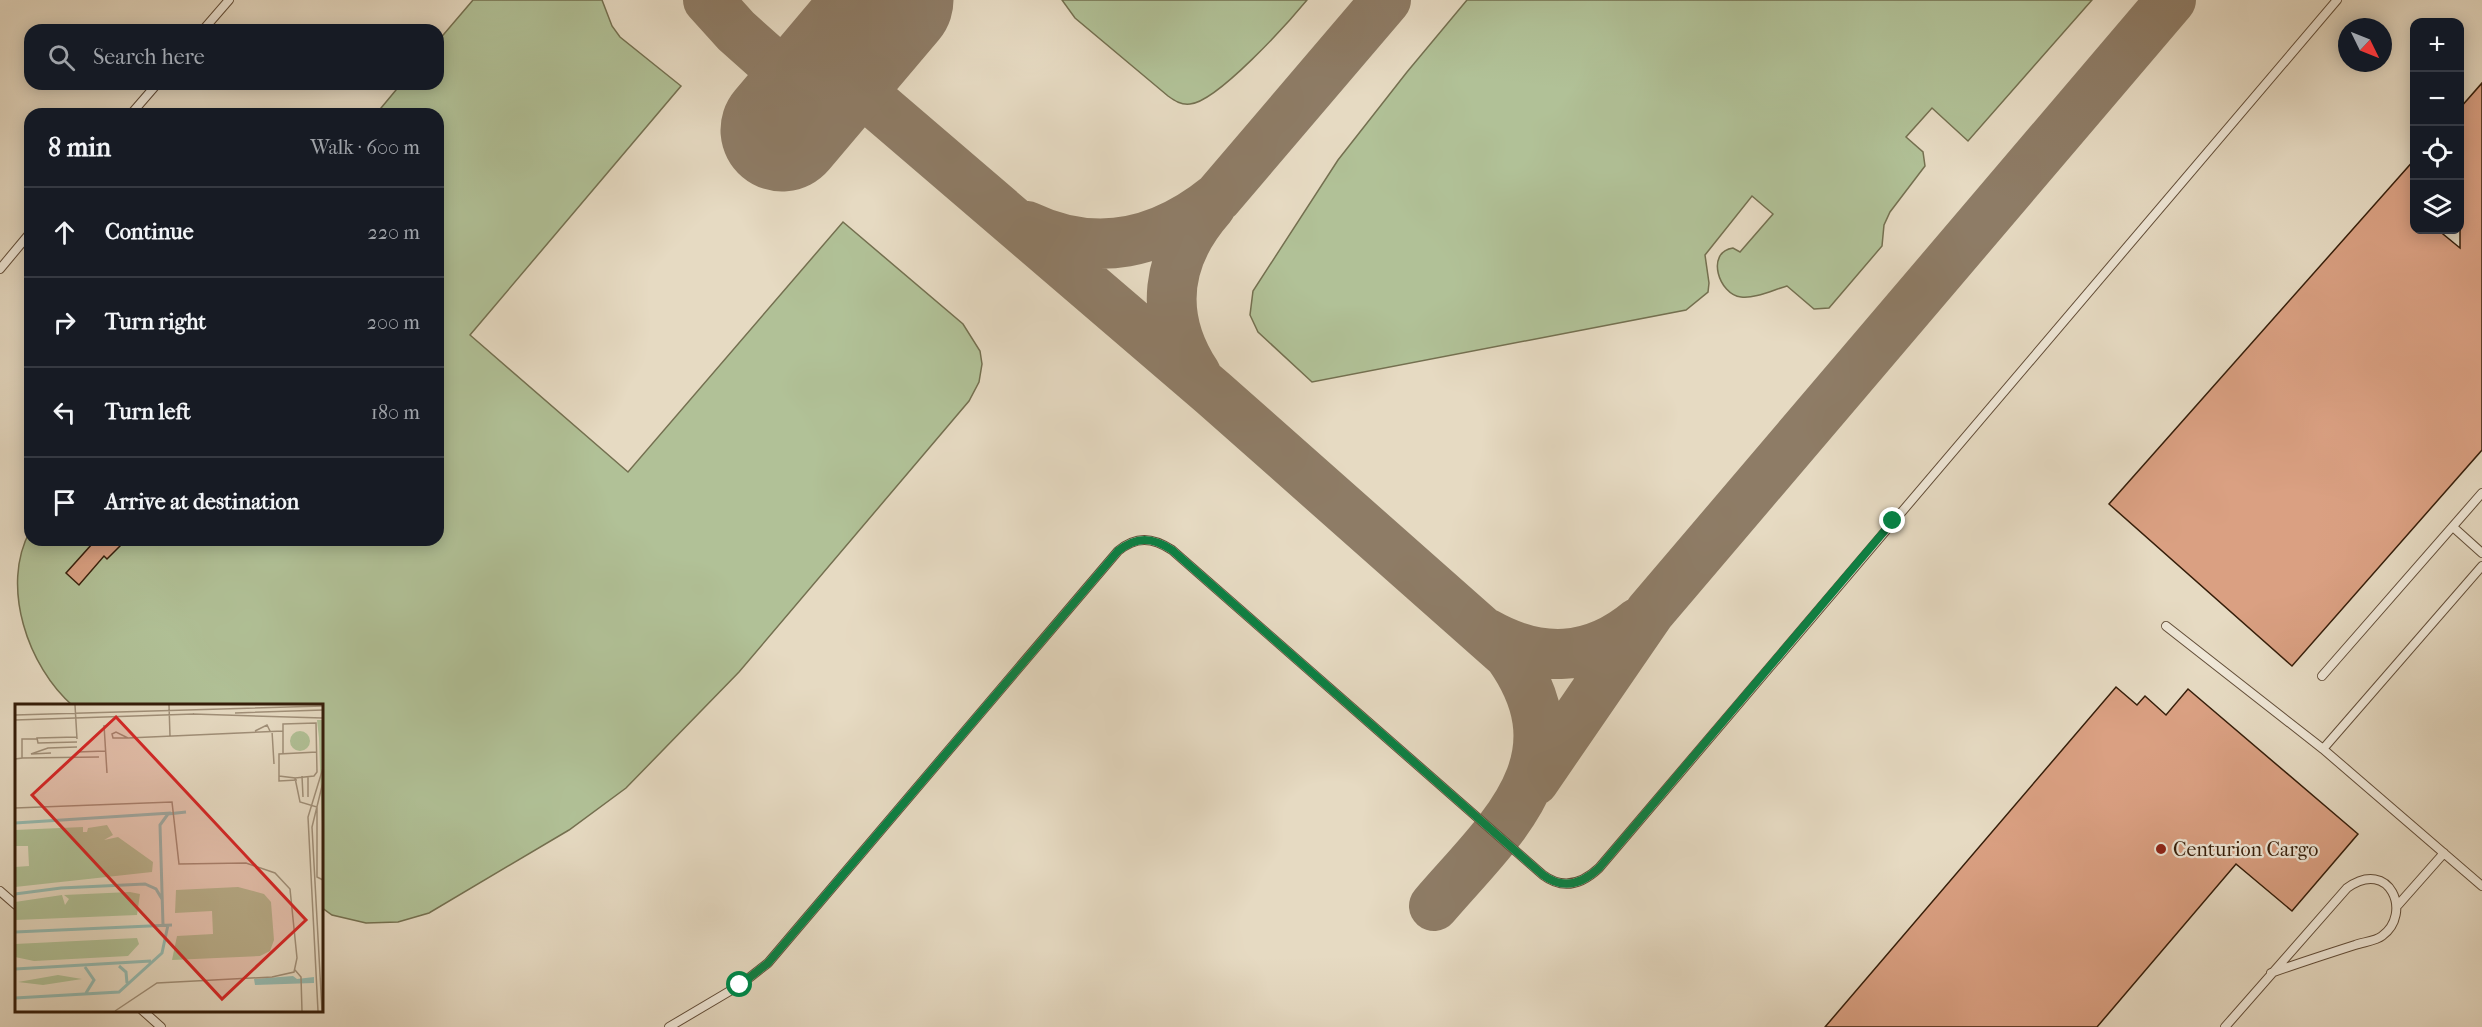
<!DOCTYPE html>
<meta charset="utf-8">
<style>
:root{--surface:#171b24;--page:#242831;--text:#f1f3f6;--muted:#9ea1a6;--line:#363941}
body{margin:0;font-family:"IM FELL French Canon",serif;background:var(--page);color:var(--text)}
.controls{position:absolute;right:18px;top:18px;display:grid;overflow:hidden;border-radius:12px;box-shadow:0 3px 15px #0003}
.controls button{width:54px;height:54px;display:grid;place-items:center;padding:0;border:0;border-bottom:2px solid var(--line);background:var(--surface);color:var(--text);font:30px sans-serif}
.compass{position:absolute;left:2338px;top:18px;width:54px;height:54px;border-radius:50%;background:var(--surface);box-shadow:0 3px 15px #0003;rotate:133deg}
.stop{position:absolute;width:18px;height:18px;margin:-14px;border:4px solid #0b8043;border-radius:50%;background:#fff}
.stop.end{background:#0b8043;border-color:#fff;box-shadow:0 2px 6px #0008}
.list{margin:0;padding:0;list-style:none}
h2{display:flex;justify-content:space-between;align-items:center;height:78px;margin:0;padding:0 24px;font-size:26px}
h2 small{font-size:20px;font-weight:400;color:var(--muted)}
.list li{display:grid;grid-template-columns:39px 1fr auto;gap:18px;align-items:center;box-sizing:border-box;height:90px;padding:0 24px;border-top:2px solid var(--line)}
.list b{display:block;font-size:22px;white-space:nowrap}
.list em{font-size:20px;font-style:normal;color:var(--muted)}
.icon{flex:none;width:33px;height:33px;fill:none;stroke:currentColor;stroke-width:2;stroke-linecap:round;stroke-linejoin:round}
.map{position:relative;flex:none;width:2482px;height:1027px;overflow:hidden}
.search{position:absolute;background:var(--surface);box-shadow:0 3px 15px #0003;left:24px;top:24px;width:420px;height:66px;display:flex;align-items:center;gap:15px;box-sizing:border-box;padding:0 21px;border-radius:18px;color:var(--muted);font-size:22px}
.panel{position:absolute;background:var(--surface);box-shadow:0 3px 15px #0003;left:24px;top:108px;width:420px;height:438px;border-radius:18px}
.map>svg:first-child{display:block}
.green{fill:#b1c197;stroke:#747050;stroke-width:1.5}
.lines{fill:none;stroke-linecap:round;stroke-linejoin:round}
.taxiway{stroke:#8e7c66;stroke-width:50}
.runway{stroke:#8e7c66;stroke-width:123}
.building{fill:#daa082;stroke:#361e0a;stroke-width:1.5}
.lane-casing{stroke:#624d38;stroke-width:10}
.lane{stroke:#efe7d7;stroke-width:8}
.route{stroke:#0b8043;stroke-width:8}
.poi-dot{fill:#8f2418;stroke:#efe7d7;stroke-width:2}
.labels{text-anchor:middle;stroke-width:4.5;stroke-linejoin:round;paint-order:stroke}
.poi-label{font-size:20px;fill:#361e0a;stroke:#efe7d7;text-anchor:start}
.inset-river{fill:none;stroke:#96bbb1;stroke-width:3}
.inset-road{fill:none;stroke:#a08f78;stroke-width:1.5}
.view{fill:#d62828;fill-opacity:0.15;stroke:#d62828;stroke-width:3}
.inset-edge{fill:none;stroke:#361e0a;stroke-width:3}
</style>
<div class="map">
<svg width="2482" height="1027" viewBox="0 0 2482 1027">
<rect width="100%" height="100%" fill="#e6dac2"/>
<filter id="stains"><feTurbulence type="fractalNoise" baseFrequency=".00333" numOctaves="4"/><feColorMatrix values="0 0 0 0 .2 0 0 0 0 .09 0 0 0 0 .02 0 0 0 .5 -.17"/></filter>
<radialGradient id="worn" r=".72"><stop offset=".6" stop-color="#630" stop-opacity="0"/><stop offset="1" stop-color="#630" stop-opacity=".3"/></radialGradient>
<path class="green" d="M473,0h129l10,26 8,11 61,49 -211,249 158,137 215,-250 120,102 17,27 2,13 -3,18 -10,19 -230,271 -113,116 -57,42 -140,83 -31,9 -32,1 -34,-8 -11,-8v-201h-248c-45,-39 -73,-120 -43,-175v9h408v-426h-62l25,-30h37v-43z
M1062,0h245c-19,23 -90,102 -117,104 -9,1 -15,-3 -22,-8l-93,-78z
M1467,0h625l-124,141 -36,-33 -26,29 17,15 2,14 -35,46 -6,13 -2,21 -53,62 -15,1 -27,-23c-14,4 -33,13 -46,11 -22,-2 -36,-45 -8,-49l7,4 33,-38 -21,-18 -47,59 4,28 -1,9 -22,18 -374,72 -54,-50 -8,-17 3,-24 85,-131 69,-88z"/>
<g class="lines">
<path class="taxiway" d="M708,0l28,31 74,66
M834,68l379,325 296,262c75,106 -9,174 -75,251
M1027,226c69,33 133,18 191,-29l168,-197
M1196,374c-38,-58 -30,-117 15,-168
M1486,633c53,30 105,29 153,-11
M1534,781l116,-169 521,-612"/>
<path class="runway" d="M782,130l110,-130"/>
</g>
<path class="building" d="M2482,83v367l-190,216 -183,-162 306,-345v71h23l22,18v-140z
M87,540h39l-19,19 -3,-3 -25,29 -13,-12 26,-29z
M2116,687l21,18 8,-9 21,19 22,-26 170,145 -66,77 -56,-47 -139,163h-272z"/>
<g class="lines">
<g class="lane-casing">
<path id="lane" d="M203,30l26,-30
M131,114l26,-30
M0,269l30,-36
M2453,527l29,26
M2166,626l157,123 159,137
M2322,676l160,-183
M2323,749l159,-183
M0,891l16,14
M2398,905l46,-52
M142,1010l19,17
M669,1027l71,-42 28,-22 350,-412c18,-15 34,-14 54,-1l371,325c20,15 39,9 56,-7l738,-868
M2225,1027l122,-139c43,-31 66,26 35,48 -6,5 -19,6 -27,9 -28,9 -56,18 -84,28"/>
</g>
<use href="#lane" class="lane"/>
</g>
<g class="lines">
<path class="route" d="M740,985l28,-22 350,-412c19,-15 34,-14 54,-1l371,325c20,15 39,9 56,-7l294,-347"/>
</g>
<circle class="poi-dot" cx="2161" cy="849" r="6"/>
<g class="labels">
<g class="poi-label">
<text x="2173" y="856">Centurion Cargo</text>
</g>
</g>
<g transform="translate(15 704)">
<rect width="308" height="308" fill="#e6dac2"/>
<path d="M302,16h5v106l-3,-88zM275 37a10 10 0 1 1 20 0a10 10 0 1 1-20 0ZM92,121l6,10 -9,5 14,-3 35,25 -1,10 -137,15v-20l14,-1 -1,-20h-13v-16l68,-3v5h4l1,-4zM223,183l26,7 7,8 3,38 -4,11 -10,5 -88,4 5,-24 36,-2 -1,-23 -37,2 1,-23zM115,188l10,2 -3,21 -122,5v-18l47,-7 3,10 4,-6 -5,-4zM122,234l2,6 -11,12 -94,5 -19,-4v-13zM43,271l24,4 -39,6 -25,-3z" fill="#b1c197"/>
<path d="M278,272l4,3 17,-2v6l-59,2 -1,-6z" fill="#96bbb1"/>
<path class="inset-river" d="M0,119l156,-10M0,190l46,-6 84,-4 11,5 6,10M148,221l-3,-100 8,-11 18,-2M0,228l157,-7M104,262l7,6 1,11M70,263l9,13 -8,13M0,265l136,-8M0,294l104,-6 43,-39 6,-28"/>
<path class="inset-road" d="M60,1l2,34M154,1l1,31M220,9l88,-3M178,10l130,4M0,11l308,-9M0,16l179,-6M89,21l3,48M240,27l12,-6 3,6M257,27l2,33M62,33l-40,1 1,5 39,-1M113,34l-12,-6 -4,2 1,4h15l155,-7M62,48l28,-1M36,49l-20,1 17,-6 29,-1M268,49v-29l33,-1 1,49 -3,4 -19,2M7,54l77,-1M0,55l7,-1v-19h15M264,72l16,2 5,24 17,5v70l6,3M287,72l1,21M293,72v21M282,76l-18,1v-27l38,-2M0,104l157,-6 7,62 67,-1 29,10 15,16 7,69 -3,14 -22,5 -115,6 -42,28M280,266l6,7 1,34M303,307l-10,-194 15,-49M307,307l-10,-184 11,-45"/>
<path class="view" d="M101,13l190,203 -84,79 -190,-204z"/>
<rect width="308" height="308" class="inset-edge"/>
</g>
<rect width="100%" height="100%" filter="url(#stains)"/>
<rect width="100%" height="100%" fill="url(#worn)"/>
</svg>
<div class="controls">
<button>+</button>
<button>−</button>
<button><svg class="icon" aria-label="locate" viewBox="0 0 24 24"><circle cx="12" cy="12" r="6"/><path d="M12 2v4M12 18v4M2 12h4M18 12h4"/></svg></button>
<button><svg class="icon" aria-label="layers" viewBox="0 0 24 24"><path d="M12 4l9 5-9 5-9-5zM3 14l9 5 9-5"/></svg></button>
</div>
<svg class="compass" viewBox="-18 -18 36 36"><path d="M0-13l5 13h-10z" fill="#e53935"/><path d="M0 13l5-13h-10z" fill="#9ea1a6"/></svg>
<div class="stop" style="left:740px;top:985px"></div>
<div class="stop end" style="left:1893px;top:521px"></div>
<div class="search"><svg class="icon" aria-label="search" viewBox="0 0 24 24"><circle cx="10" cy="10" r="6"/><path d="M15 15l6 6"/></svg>Search here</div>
<section class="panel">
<h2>8 min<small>Walk · 600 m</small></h2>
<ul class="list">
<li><svg class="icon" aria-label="ahead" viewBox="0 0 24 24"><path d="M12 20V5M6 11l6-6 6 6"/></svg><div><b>Continue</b></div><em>220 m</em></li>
<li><svg class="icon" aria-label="right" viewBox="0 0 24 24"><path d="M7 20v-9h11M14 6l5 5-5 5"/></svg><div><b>Turn right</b></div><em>200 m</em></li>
<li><svg class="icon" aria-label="left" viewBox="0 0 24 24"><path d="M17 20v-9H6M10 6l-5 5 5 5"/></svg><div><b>Turn left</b></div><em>180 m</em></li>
<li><svg class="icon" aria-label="arrive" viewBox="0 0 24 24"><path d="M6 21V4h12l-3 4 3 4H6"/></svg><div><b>Arrive at destination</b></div></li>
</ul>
</section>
</div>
